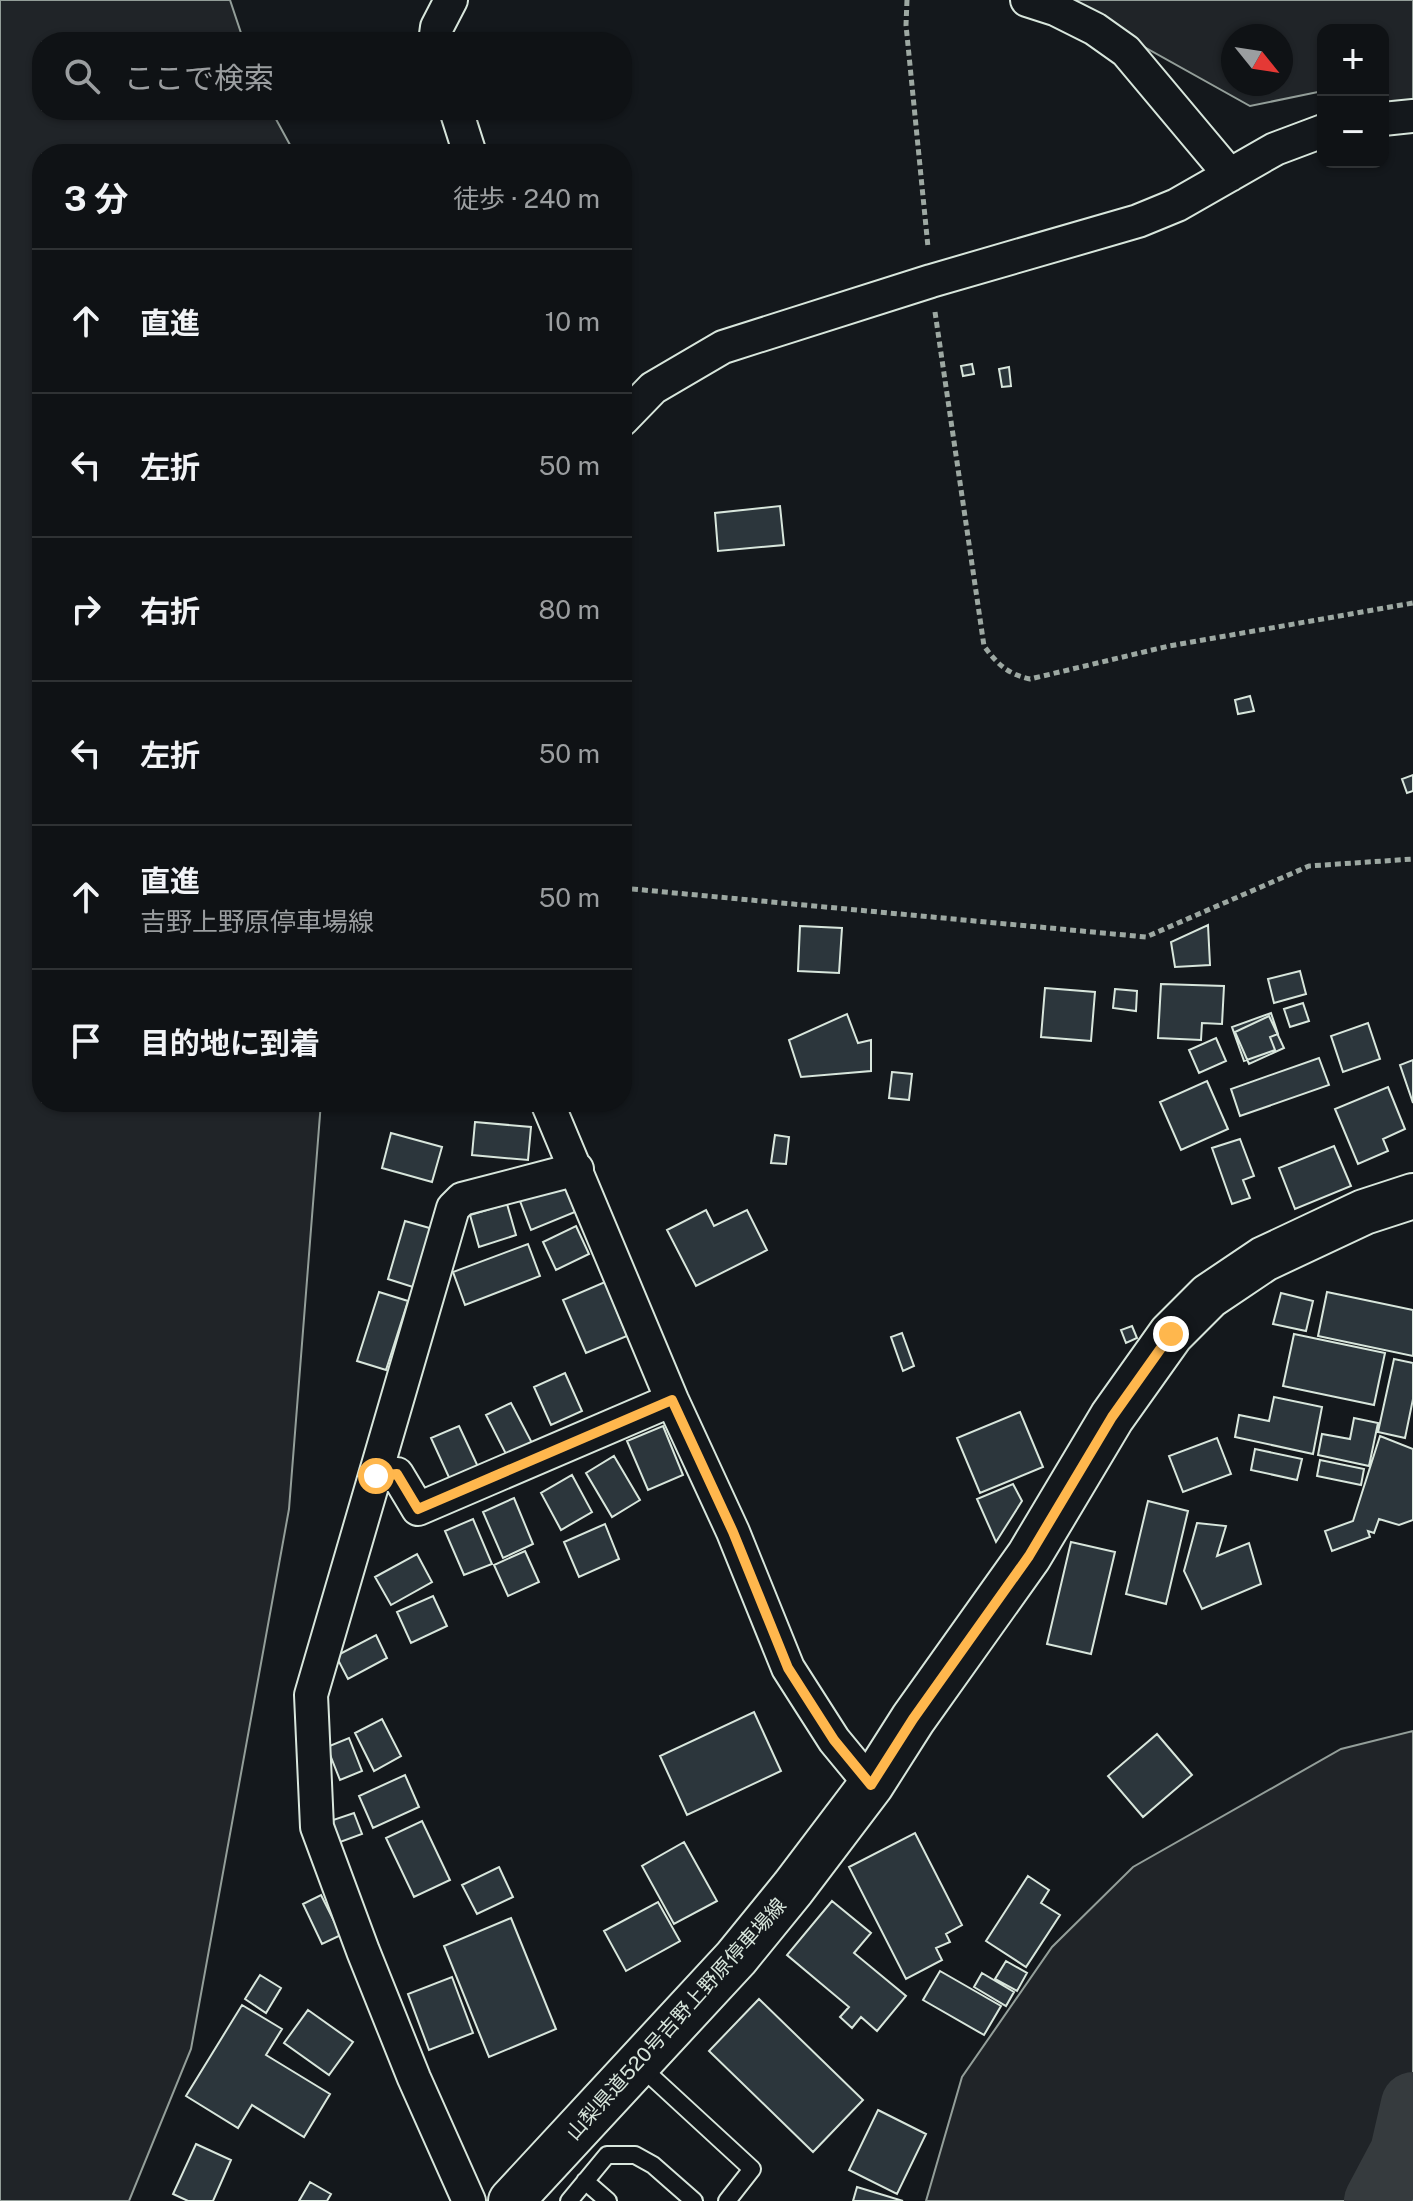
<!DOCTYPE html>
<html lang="ja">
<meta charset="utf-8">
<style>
:root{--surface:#0f1215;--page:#181b1e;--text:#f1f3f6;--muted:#9b9ea0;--line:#2f3234}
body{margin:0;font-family:"Public Sans","Noto Sans JP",sans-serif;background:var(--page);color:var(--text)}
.controls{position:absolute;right:24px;top:24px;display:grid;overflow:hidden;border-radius:16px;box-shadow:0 2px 6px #0004}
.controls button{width:72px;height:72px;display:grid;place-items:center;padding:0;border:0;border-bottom:2px solid var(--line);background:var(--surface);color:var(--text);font:40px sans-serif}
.compass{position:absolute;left:1221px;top:24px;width:72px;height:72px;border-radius:50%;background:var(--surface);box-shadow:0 2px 6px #0004;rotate:120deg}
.stop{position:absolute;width:24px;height:24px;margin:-18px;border:6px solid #ffb74d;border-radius:50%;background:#fff}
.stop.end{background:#ffb74d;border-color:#fff;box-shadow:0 2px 8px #0008}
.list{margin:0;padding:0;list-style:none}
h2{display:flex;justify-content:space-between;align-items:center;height:104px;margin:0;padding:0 32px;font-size:34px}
h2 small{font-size:26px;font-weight:400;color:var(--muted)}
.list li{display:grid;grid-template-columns:52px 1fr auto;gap:24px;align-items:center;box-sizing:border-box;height:144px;padding:0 32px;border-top:2px solid var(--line)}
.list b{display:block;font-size:30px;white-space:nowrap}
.list p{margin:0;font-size:26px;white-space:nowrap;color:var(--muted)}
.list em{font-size:26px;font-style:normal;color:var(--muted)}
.icon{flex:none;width:44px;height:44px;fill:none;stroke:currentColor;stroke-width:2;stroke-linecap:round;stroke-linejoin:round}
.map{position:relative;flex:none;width:1413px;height:2201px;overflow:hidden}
.search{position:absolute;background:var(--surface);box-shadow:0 2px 6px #0004;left:32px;top:32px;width:600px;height:88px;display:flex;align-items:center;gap:20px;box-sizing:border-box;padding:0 28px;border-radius:32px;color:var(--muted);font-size:30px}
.panel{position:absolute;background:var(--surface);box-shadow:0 2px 6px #0004;left:32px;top:144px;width:600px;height:968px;border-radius:32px}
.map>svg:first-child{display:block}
.green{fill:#202428;stroke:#939e99;stroke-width:2;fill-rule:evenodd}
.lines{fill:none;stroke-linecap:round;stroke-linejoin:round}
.river{stroke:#363b3e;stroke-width:64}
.building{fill:#2c363c;stroke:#d8e6dc;stroke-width:2}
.lane-casing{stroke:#d8e6dc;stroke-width:20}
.street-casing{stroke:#d8e6dc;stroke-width:36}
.secondary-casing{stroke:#d8e6dc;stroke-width:48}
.path{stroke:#9da8a2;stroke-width:5;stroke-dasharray:6 4;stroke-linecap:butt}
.lane{stroke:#14181c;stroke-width:16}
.street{stroke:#14181c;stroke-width:32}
.secondary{stroke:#14181c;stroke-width:44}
.route{stroke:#ffb74d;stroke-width:10}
.labels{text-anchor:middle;stroke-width:6;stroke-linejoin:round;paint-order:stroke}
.street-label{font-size:20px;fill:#d8e6dc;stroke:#14181c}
</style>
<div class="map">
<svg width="1413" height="2201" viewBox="0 0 1413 2201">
<rect width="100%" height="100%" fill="#14181c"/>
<path class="green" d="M0,0h230l14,42h-202v68h229l24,44h-253v948h279l-32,407 -98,540 -62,152h-129z
M1060,0h353v132l-30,-19v-83h-60v61l-73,15zM1233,36h48v48h-48z
M1413,1731v470h-487l36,-124 90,-130 81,-80 208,-118z"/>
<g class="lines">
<path class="river" d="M1376,2201l26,-49 11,-48"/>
</g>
<path class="building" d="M972,364l2,10 -11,2 -2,-10z
M1009,367l2,19 -9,1 -3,-18z
M780,506l4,39 -66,6 -3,-38z
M1250,696l4,15 -16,3 -3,-14z
M1413,775v16l-6,2 -5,-14z
M1208,925l2,40 -35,2 -4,-25z
M800,926l42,2 -3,45 -41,-2z
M1300,971l6,23 -32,9 -6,-24z
M1161,984l63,2 -2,38 -20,-1 -1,17 -43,-2z
M1045,988l50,4 -4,49 -50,-4z
M1115,989l22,2 -1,20 -23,-3z
M1303,1003l6,18 -19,6 -6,-18z
M1271,1013l7,21 -8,3 5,13 -31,11 -12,-34z
M847,1014l11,29 13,-3v31l-70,6 -12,-37z
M1269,1016l15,32 -35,16 -14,-32z
M1368,1023l12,36 -37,13 -12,-36z
M1216,1038l10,23 -27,12 -10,-23z
M1319,1058l10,27 -89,31 -9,-27z
M1413,1060v43l-13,-38z
M892,1072l20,2 -3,26 -20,-2z
M1207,1081l21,48 -47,21 -21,-48z
M1388,1087l17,42 -22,10 5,12 -30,13 -23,-55z
M475,1122l56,5 -3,33 -56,-5z
M391,1133l51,14 -10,35 -50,-14z
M775,1135l14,2 -3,27 -15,-1z
M1240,1139l14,37 -11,4 7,18 -18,6 -20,-56z
M1334,1146l17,40 -56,23 -16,-41z
M564,1183l11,29 -44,18 -11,-29z
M507,1204l9,31 -37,12 -9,-32z
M706,1210l8,16 33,-16 20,40 -71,36 -29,-56z
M405,1221l28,8 -17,59 -28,-9z
M576,1226l13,28 -33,16 -13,-28z
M528,1244l12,32 -75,29 -12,-33z
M605,1282l22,54 -41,17 -23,-53z
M379,1292l29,9 -22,69 -29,-9z
M1327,1292l86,18v46l-95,-20z
M1281,1293l32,8 -7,30 -33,-7z
M1132,1326l5,12 -11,5 -5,-13z
M902,1333l12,33 -11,5 -12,-34z
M1294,1334l91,19 -11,52 -91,-19z
M1394,1359l19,4v36l-8,39 -27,-6z
M565,1373l17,38 -31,14 -17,-38z
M1274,1397l48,10 -9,47 -78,-17 4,-22 30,6z
M511,1403l21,40 -25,13 -21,-41z
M1020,1412l23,55 -63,26 -23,-55z
M1354,1418l24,5 -9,43 -51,-11 4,-21 28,5z
M459,1426l21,45 -28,13 -21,-46z
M663,1426l20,49 -35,15 -21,-49z
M1380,1436l33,13v71l-14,5 -20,-6 -5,14 -6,-2 2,6 -38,14 -7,-20 28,-10z
M1217,1438l14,36 -48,18 -14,-36z
M1255,1449l47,10 -5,21 -46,-10z
M614,1456l26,44 -28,17 -26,-44z
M1320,1460l44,9 -3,16 -44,-9z
M572,1475l20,37 -31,18 -20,-37z
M1013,1484l9,17 -26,41 -19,-43z
M514,1498l19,46 -30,14 -20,-46z
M1148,1501l40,10 -22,93 -40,-10z
M473,1519l19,45 -28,11 -19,-44z
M1197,1523l29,3 -9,30 32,-13 12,41 -59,25 -18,-38z
M605,1524l14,35 -40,18 -15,-35z
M1071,1542l44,10 -24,102 -44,-10z
M525,1551l14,31 -31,14 -14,-31z
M417,1554l15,28 -41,23 -16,-28z
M433,1596l14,30 -36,17 -14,-31z
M376,1635l11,23 -39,21 -12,-23z
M754,1712l27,59 -94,44 -27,-59z
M382,1719l19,37 -27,15 -19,-38z
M1157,1734l35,41 -49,42 -35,-41z
M349,1738l13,33 -22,9 -13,-33z
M405,1775l14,32 -46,21 -14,-32z
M354,1813l8,21 -30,11 -8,-22z
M422,1821l28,59 -36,17 -28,-59z
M915,1833l47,92 -16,9 4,8 -14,6 6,12 -36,19 -57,-112z
M684,1842l33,59 -43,23 -32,-58z
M499,1867l14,30 -36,17 -15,-29z
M1028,1876l21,14 -8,13 19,12 -34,52 -40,-26z
M321,1895l20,40 -19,9 -19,-40z
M832,1901l39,32 -17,20 52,43 -29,35 -16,-14 -9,11 -12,-11 9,-10 -62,-52z
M658,1902l22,39 -54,30 -22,-40z
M511,1918l45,111 -67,28 -45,-111z
M1006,1961l21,12 -10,18 -22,-12z
M940,1971l61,35 -17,29 -61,-35z
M982,1973l32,19 -8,14 -32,-19z
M260,1975l21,13 -15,25 -21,-14z
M452,1977l21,56 -44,17 -21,-56z
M759,1999l104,101 -50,52 -104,-101z
M242,2005l40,24 -16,26 64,39 -26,43 -52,-32 -14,23 -52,-32z
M308,2010l45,32 -24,33 -45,-32z
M878,2110l48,24 -29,60 -48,-24z
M196,2144l35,16 -18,41h-25l-15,-7z
M310,2182l21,12 -4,7h-28z
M857,2187l46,14h-50z"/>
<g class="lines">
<g class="lane-casing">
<path id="lane" d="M639,2065l113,104 -25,32
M585,2181l23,20
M569,2201l38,-46h28l18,10 41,36"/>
</g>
<g class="street-casing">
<path id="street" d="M1027,0l28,9 40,20 31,22 104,124
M435,42l2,-15 14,-27
M456,110l14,44
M1383,119l30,-3
M622,420l31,-32 70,-41 208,-66 207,-60 39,-16 98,-56 48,-18
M547,1102l125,298 61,132 55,136 46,72 37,45
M376,1476l21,-2 21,35 254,-109
M469,2201l-55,-123 -51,-127 -46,-124 -6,-132 142,-487 9,-9 115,-30"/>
</g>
<g class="secondary-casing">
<path id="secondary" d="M511,2201l225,-243 57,-70 78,-103 42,-66 116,-163 83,-139 59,-83 38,-38 55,-37 100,-47 49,-16"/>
</g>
<path class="path" d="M907,0l-1,25 22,222
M935,312l49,334c14,19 24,28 46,33l139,-33 244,-43
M622,888l524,49 163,-71 104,-7"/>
<use href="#lane" class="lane"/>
<use href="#street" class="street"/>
<use href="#secondary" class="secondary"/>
</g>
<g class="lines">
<path class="route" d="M376,1476l21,-2 21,35 254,-109 61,132 55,136 46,72 37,45 42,-66 116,-163 83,-139 59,-83"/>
</g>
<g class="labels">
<g class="street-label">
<text transform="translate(676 2019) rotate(-48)" y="7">山梨県道520号吉野上野原停車場線</text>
</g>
</g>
</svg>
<div class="controls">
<button>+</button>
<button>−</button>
</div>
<svg class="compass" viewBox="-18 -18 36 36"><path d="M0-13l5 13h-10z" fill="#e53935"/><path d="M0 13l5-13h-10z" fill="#9b9ea0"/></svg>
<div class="stop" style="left:376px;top:1476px"></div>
<div class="stop end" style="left:1171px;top:1334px"></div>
<div class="search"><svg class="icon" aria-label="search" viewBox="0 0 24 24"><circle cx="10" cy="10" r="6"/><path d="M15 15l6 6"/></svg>ここで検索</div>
<section class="panel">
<h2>3 分<small>徒歩 · 240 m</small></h2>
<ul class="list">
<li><svg class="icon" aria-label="ahead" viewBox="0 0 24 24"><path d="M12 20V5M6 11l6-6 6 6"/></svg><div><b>直進</b></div><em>10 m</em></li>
<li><svg class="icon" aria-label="left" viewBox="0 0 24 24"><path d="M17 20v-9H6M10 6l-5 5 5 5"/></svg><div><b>左折</b></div><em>50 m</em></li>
<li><svg class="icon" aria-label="right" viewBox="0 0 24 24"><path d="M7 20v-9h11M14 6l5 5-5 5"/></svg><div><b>右折</b></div><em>80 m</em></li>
<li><svg class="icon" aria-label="left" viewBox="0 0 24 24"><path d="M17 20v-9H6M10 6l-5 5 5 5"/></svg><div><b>左折</b></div><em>50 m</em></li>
<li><svg class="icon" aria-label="ahead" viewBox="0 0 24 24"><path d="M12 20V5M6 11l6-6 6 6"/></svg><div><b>直進</b><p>吉野上野原停車場線</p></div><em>50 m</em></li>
<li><svg class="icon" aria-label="arrive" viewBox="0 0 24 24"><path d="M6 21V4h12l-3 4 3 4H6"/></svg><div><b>目的地に到着</b></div></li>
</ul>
</section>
</div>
